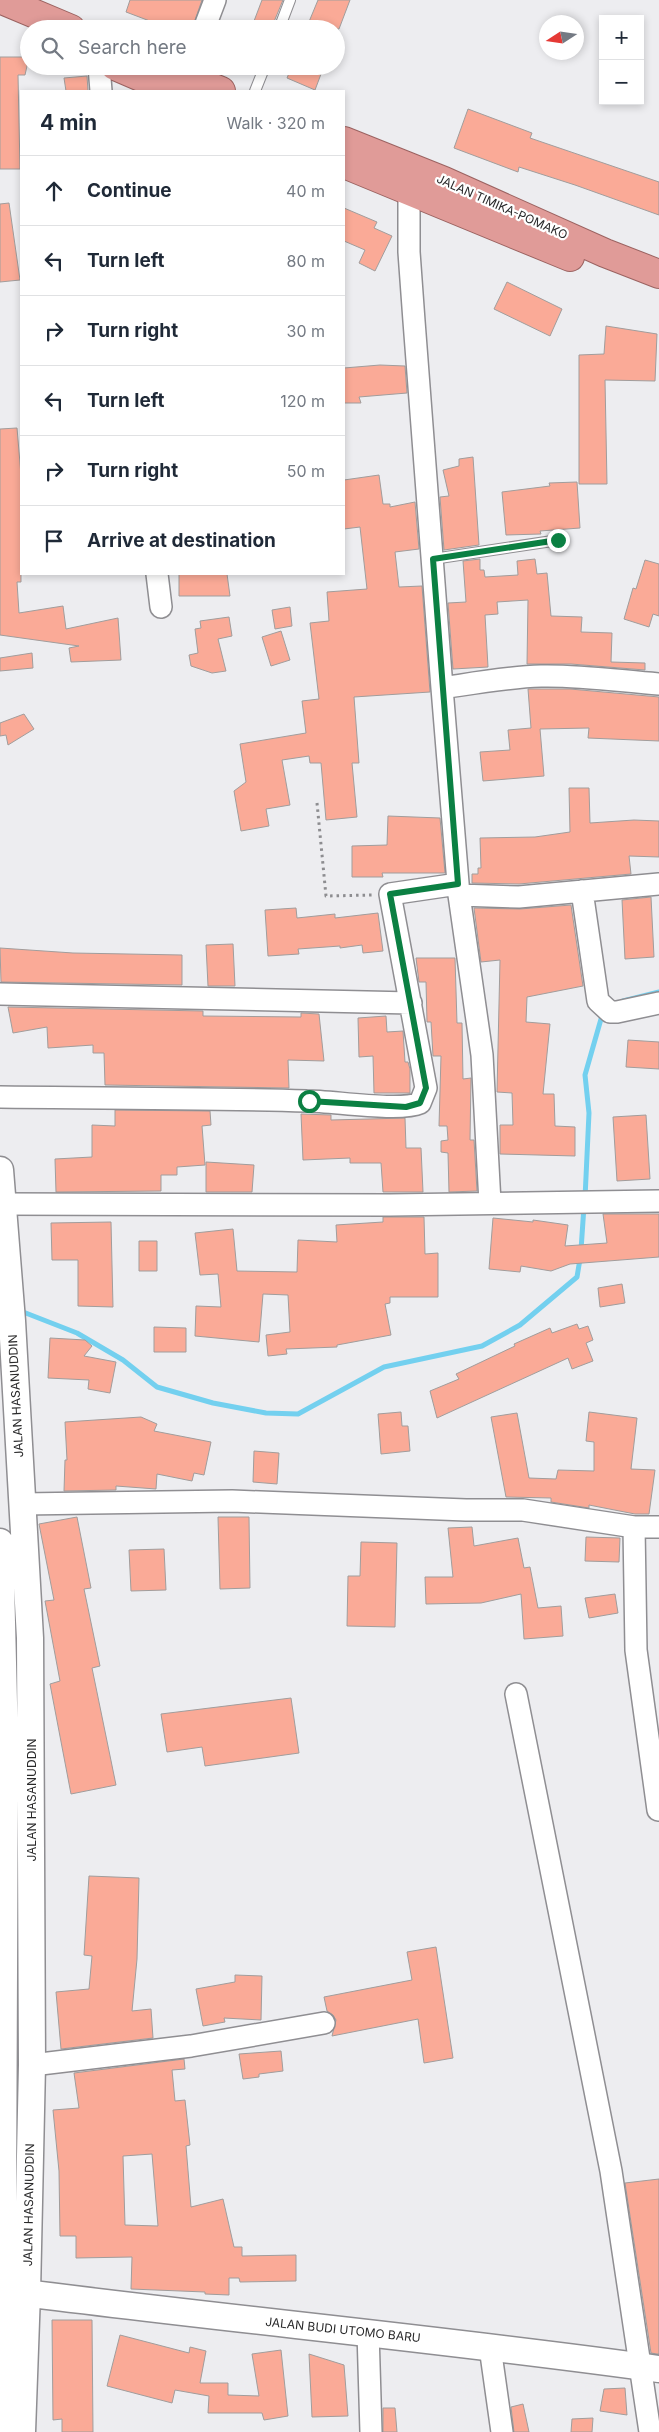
<!DOCTYPE html>
<meta charset="utf-8">
<style>
:root{--surface:#fff;--page:#f6f6f7;--text:#1f2937;--muted:#747a83;--line:#e0e1e3}
body{margin:0;font-family:Inter,sans-serif;background:var(--page);color:var(--text)}
.controls{position:absolute;right:15px;top:15px;display:grid;overflow:hidden;border-radius:0px;box-shadow:0 2px 8px #0003}
.controls button{width:45px;height:45px;display:grid;place-items:center;padding:0;border:0;border-bottom:1px solid var(--line);background:var(--surface);color:var(--text);font:25px sans-serif}
.compass{position:absolute;left:539px;top:15px;width:45px;height:45px;border-radius:50%;background:var(--surface);box-shadow:0 2px 8px #0003;rotate:258deg}
.stop{position:absolute;width:15px;height:15px;margin:-11px;border:4px solid #0b8043;border-radius:50%;background:#fff}
.stop.end{background:#0b8043;border-color:#fff;box-shadow:0 1px 5px #0008}
.list{margin:0;padding:0;list-style:none}
h2{display:flex;justify-content:space-between;align-items:center;height:65px;margin:0;padding:0 20px;font-size:21px}
h2 small{font-size:16px;font-weight:400;color:var(--muted)}
.list li{display:grid;grid-template-columns:32px 1fr auto;gap:15px;align-items:center;box-sizing:border-box;height:70px;padding:0 20px;border-top:1px solid var(--line)}
.list b{display:block;font-size:19px;white-space:nowrap}
.list em{font-size:16px;font-style:normal;color:var(--muted)}
.icon{flex:none;width:28px;height:28px;fill:none;stroke:currentColor;stroke-width:2;stroke-linecap:round;stroke-linejoin:round}
.map{position:relative;flex:none;width:659px;height:2432px;overflow:hidden}
.search{position:absolute;background:var(--surface);box-shadow:0 2px 8px #0003;left:20px;top:20px;width:325px;height:55px;display:flex;align-items:center;gap:12px;box-sizing:border-box;padding:0 18px;border-radius:28px;color:var(--muted);font-size:19px}
.panel{position:absolute;background:var(--surface);box-shadow:0 2px 8px #0003;left:20px;top:90px;width:325px;height:485px;border-radius:0px}
.map>svg:first-child{display:block}
.lines{fill:none;stroke-linecap:round;stroke-linejoin:round}
.stream{stroke:#73d0ef;stroke-width:5}
.building{fill:#faaa97;stroke:#a19d9c;fill-rule:evenodd}
.service-casing{stroke:#8f8e92;stroke-width:12}
.minor-casing{stroke:#8f8e92;stroke-width:24}
.tertiary-casing{stroke:#8f8e92;stroke-width:29}
.trunk-casing{stroke:#9b6361;stroke-width:30}
.path{stroke:#8d8d90;stroke-width:3;stroke-dasharray:2.5 4;stroke-linecap:butt}
.service{stroke:#fff;stroke-width:10}
.minor{stroke:#fff;stroke-width:21}
.tertiary{stroke:#fff;stroke-width:26}
.trunk{stroke:#e09b98;stroke-width:28}
.route{stroke:#0b8043;stroke-width:6}
.labels{text-anchor:middle;stroke-width:4.5;stroke-linejoin:round;paint-order:stroke}
.street-label{font-size:12px;fill:#29292a;stroke:#fff}
</style>
<div class="map">
<svg width="659" height="2432" viewBox="0 0 659 2432">
<rect width="100%" height="100%" fill="#ededf0"/>
<g class="lines">
<path class="stream" d="M623,1001l36,-9
M585,1198l4,-85 -4,-38 18,-63
M581,1250l3,-44
M18,1310l59,23 46,27 34,27 56,16 53,10 32,1 86,-47 98,-21 38,-21 57,-48 3,-18"/>
</g>
<path class="building" d="M130,0h72l-10,29h-21l-45,-17z
M262,0h21l-12,29h-20z
M318,0h32l-11,29h-33z
M0,57h29l-4,18h-7l2,94h-20z
M292,66h32l-9,24 -28,-12z
M87,76l1,15h-22l-2,-13z
M468,109l64,24 -2,5 129,44v33l-84,-30 -56,-18 -1,5 -64,-24z
M9,203l11,77 -20,2v-78z
M344,208l33,14 -3,6 18,8 -17,35 -16,-8 6,-13 -21,-9z
M507,282l55,27 -12,27 -56,-27z
M606,326l51,8 -2,47 -50,-1 2,104h-28v-129l25,-1z
M380,365l25,1 2,27 -48,4 2,6h-17v-35z
M17,428l4,47v107h-4l2,31 44,-7 3,23 52,-11 3,42 -50,2 -2,-14 10,-2 -79,-11v-206z
M473,457l6,88 -35,5 -4,-53 9,-1 -6,-26 16,-4v-7z
M379,475l4,29h7v3l25,-5 4,47 -24,3 4,35 23,-1 8,106 -76,5 5,66h-7l5,54 -31,3 -5,-57h-11l-1,-7 -27,4 8,45 -24,4 3,17 -28,5 -7,-40 12,-9 -6,-38 66,-11 -4,-32 17,-2 -9,-76 19,-2 -2,-29 40,-3 -7,-62 -16,2v-49z
M577,482l3,46 -40,3 1,3 -35,1 -4,-43 48,-6 -1,-3z
M480,559v11h4l1,7 33,-2 -1,-14 18,-2 2,15 10,-1 4,43 31,1 -1,15 31,1 -1,29 34,1v7l-74,-6h-44l1,-64 -31,2 1,12 -13,1 3,52 -35,2 -5,-66 18,-1 -3,-41z
M645,560l14,4v52l-6,-2 -4,13 -25,-8 9,-31 3,1z
M179,574h48l3,22h-51z
M290,607l2,19 -17,3 -3,-19z
M229,617l3,19 -14,3 8,32 -14,2 -21,-7 -2,-11 9,-2 -3,-24 6,-1 -1,-7z
M281,631l9,29 -19,6 -9,-29z
M32,653l1,15 -33,3v-13z
M528,689h42l89,8v44l-71,-3 1,-10 -49,1 4,47 -61,5 -3,-29 30,-2 -2,-20 23,-2z
M24,714l10,15 -26,16 -2,-10 -6,1v-13z
M569,788h20l1,35 44,-3 25,1v36l-30,-1 2,18 -112,10 -47,-1v-9h6v-6h3l-1,-30 55,-1 35,-5z
M388,816l52,2 5,55h-63l1,4h-31v-31l35,-1z
M651,897l3,60 -29,2 -3,-59z
M571,905l12,81 -56,11 -1,25 24,2 -7,70h11l1,32 20,1v29l-75,-2v-29h13l-1,-32 -15,-1 3,-132 -19,2 -7,-54 46,1z
M296,908l1,10 38,-4v4l43,-5 5,38 -20,2 -1,-8 -22,3v-2l-42,3 1,5 -31,2 -3,-46z
M233,944l2,42h-27l-2,-41z
M0,948l73,5 109,2v30l-181,-3z
M416,958h39l2,65h5l1,56 8,-1 -1,62h4l3,51 -28,1 -1,-39 -7,-1v-11l7,-1 -1,-14h-8l2,-70h-8l-2,-34h-4l-1,-40h-7z
M8,1007l195,4v5l98,1v-4l18,1 5,47 -36,-1 1,28 -184,-3 -1,-32h-11v-8l-45,3 -1,-21 -34,6z
M386,1016l1,16 16,-1 2,31h3l2,7v24h-36l-1,-37 -14,1 -1,-39z
M628,1040l31,2v27l-33,-2z
M115,1110l95,1 1,14 -9,1 3,39 -28,2v8h-16v16l-105,1 -1,-33 37,-2v-32l23,1z
M301,1114l30,1v5l74,-2 1,30h15l2,44h-40l-2,-29h-31v-5l-47,2z
M646,1115l4,64 -33,2 -4,-64z
M206,1162l48,3 -2,27h-46z
M603,1214h56v43l-89,7 -19,7 -30,-5 -1,6 -31,-3 4,-51 40,4v-2l35,5 -3,21 42,-3z
M383,1217h41l1,37 13,-1v44h-48v6l-5,1 6,31 -54,10v2l-51,2 1,5 -19,2 -2,-21 24,-3 -2,-37 -25,-1 -4,48 -64,-6 1,-30 25,1 -3,-33 -18,1 -5,-42 38,-4 4,42 60,1 1,-32 39,2 -1,-17 47,-3z
M111,1222l2,85 -35,-1v-46h-26l-1,-37z
M139,1241h18v30h-18z
M622,1284l3,19 -25,4 -2,-19z
M577,1324l2,5 9,-3 5,14 -7,3 7,18 -21,8 -4,-11 -131,60 -7,-27 29,-12 -3,-5 59,-28 -1,-2 36,-16 2,5z
M154,1327l32,1v24h-32z
M50,1338l35,2 7,6 -8,10 32,6 -6,31 -22,-4 1,-9 -41,-2z
M401,1412l1,14h6l2,25 -29,3 -3,-40z
M589,1412l48,6 -6,51 24,1 -6,44h-14l-46,-9v3l-38,-6v-4l-45,-1 -15,-80 26,-4 12,65 27,1 2,-9 36,1v-29l-8,-1z
M141,1417l16,7 -3,7 57,11 -7,33 -10,-2 -2,8 -35,-7 -1,15 -40,-3v4l-52,1 1,-31h2l-2,-38z
M254,1451l25,2 -2,31 -24,-2z
M77,1517l14,71 -7,1 16,77 -8,2 24,117 -45,9 -21,-110 10,-3 -15,-80 9,-1 -15,-76z
M218,1517h31l1,71 -30,1z
M472,1527l2,19 44,-8 6,30 6,-1 8,41 23,-2 2,30 -39,3 -3,-45 -40,9 -55,1 -1,-27h28l-5,-49z
M586,1537l34,1 -1,24 -34,-1z
M361,1542l36,1 -2,84 -48,-1 1,-50h12z
M164,1549l2,41 -35,1 -2,-41z
M615,1594l3,19 -29,5 -4,-20z
M291,1698l8,55 -94,13 -3,-19 -35,5 -6,-38z
M89,1876l50,2 -2,81 -5,52 19,-2 2,29 -92,11 -5,-57 33,-3 3,-33 -8,-1z
M436,1947l17,111 -29,5 -6,-44 -86,17 4,-16 -3,-5 -6,-4 -3,-14 88,-17 -5,-28z
M235,1975l27,1 -1,44 -37,-2 1,4 -22,4 -7,-37 39,-7z
M281,2051l2,20 -24,3v3l-16,2 -4,-25z
M184,2059l1,10 -13,1 3,31 10,-1 5,45 -4,1 5,61 32,-8 11,48h8v9l54,-1v26l-56,1 -1,-4h-10v17l-24,-1v-2l-74,-3 1,-32 -56,1v-22h-16l-1,-65 -6,-61 26,-2 -5,-35zM152,2154l6,72 -33,-1 -2,-69z
M659,2179v175h-2l-6,-1 -26,-170z
M52,2320h40l1,112h-31v-13l-9,1z
M120,2335l69,18 1,-6 16,4 -6,32h28v12l31,1 -7,-42 29,-4 7,66 -24,4 -2,-7h-54l1,-17 -34,-6 -3,13 -65,-17z
M309,2354l35,11 4,51 -36,1z
M625,2388l2,27 -27,-4 4,-22z
M523,2404l6,28h-15l-3,-25z
M383,2408h12l2,24h-14z
M593,2418l-1,14h-21l1,-13z"/>
<g class="lines">
<g class="service-casing">
<path id="service" d="M279,29l11,-29
M255,91l10,-25
M433,559l126,-19"/>
</g>
<g class="minor-casing">
<path id="minor" d="M204,29l11,-29
M99,66l2,25
M409,192v60l5,69 28,367 17,207 23,160 8,148
M157,574l4,33
M442,688c33,-5 65,-11 99,-12 39,-1 79,5 118,8
M582,891l16,110 12,11h7l42,-9
M459,895l60,2 140,-13
M0,994l411,9
M0,1097c102,1 205,1 307,4 26,0 93,11 113,2l6,-15 -36,-194 68,-10
M3,1204l387,1 269,-4
M22,1504l210,-3 234,9h57l111,17h25
M634,1527l2,123 22,160
M516,1694l95,477 39,261
M32,2065l159,-19 133,-23
M368,2332l3,100
M490,2347l12,85"/>
</g>
<g class="tertiary-casing">
<path id="tertiary" d="M0,1170l12,151 18,317 2,427 -5,228 -5,139
M0,1542l5,201 -3,689
M9,2291c217,28 434,48 650,78"/>
</g>
<g class="trunk-casing">
<path id="trunk" d="M2,0l69,29
M115,66l58,25
M160,66l61,25
M344,141l100,40 161,72 54,21
M344,164l226,93"/>
</g>
<path class="path" d="M317,803l9,93 46,-1"/>
<use href="#service" class="service"/>
<use href="#minor" class="minor"/>
<use href="#tertiary" class="tertiary"/>
<use href="#trunk" class="trunk"/>
</g>
<g class="lines">
<path class="route" d="M309,1101l97,6 14,-4 6,-15 -36,-194 68,-10 -25,-325 125,-19"/>
</g>
<g class="labels">
<g class="street-label">
<text transform="translate(502 207) rotate(24)" y="4">JALAN TIMIKA-POMAKO</text>
<text transform="translate(16 1396) rotate(-93)" y="4">JALAN HASANUDDIN</text>
<text transform="translate(32 1800) rotate(-90)" y="4">JALAN HASANUDDIN</text>
<text transform="translate(29 2205) rotate(-89)" y="4">JALAN HASANUDDIN</text>
<text transform="translate(343 2330) rotate(6)" y="4">JALAN BUDI UTOMO BARU</text>
</g>
</g>
</svg>
<div class="controls">
<button>+</button>
<button>−</button>
</div>
<svg class="compass" viewBox="-18 -18 36 36"><path d="M0-13l5 13h-10z" fill="#e53935"/><path d="M0 13l5-13h-10z" fill="#747a83"/></svg>
<div class="stop" style="left:309px;top:1101px"></div>
<div class="stop end" style="left:558px;top:540px"></div>
<div class="search"><svg class="icon" aria-label="search" viewBox="0 0 24 24"><circle cx="10" cy="10" r="6"/><path d="M15 15l6 6"/></svg>Search here</div>
<section class="panel">
<h2>4 min<small>Walk · 320 m</small></h2>
<ul class="list">
<li><svg class="icon" aria-label="ahead" viewBox="0 0 24 24"><path d="M12 20V5M6 11l6-6 6 6"/></svg><div><b>Continue</b></div><em>40 m</em></li>
<li><svg class="icon" aria-label="left" viewBox="0 0 24 24"><path d="M17 20v-9H6M10 6l-5 5 5 5"/></svg><div><b>Turn left</b></div><em>80 m</em></li>
<li><svg class="icon" aria-label="right" viewBox="0 0 24 24"><path d="M7 20v-9h11M14 6l5 5-5 5"/></svg><div><b>Turn right</b></div><em>30 m</em></li>
<li><svg class="icon" aria-label="left" viewBox="0 0 24 24"><path d="M17 20v-9H6M10 6l-5 5 5 5"/></svg><div><b>Turn left</b></div><em>120 m</em></li>
<li><svg class="icon" aria-label="right" viewBox="0 0 24 24"><path d="M7 20v-9h11M14 6l5 5-5 5"/></svg><div><b>Turn right</b></div><em>50 m</em></li>
<li><svg class="icon" aria-label="arrive" viewBox="0 0 24 24"><path d="M6 21V4h12l-3 4 3 4H6"/></svg><div><b>Arrive at destination</b></div></li>
</ul>
</section>
</div>
